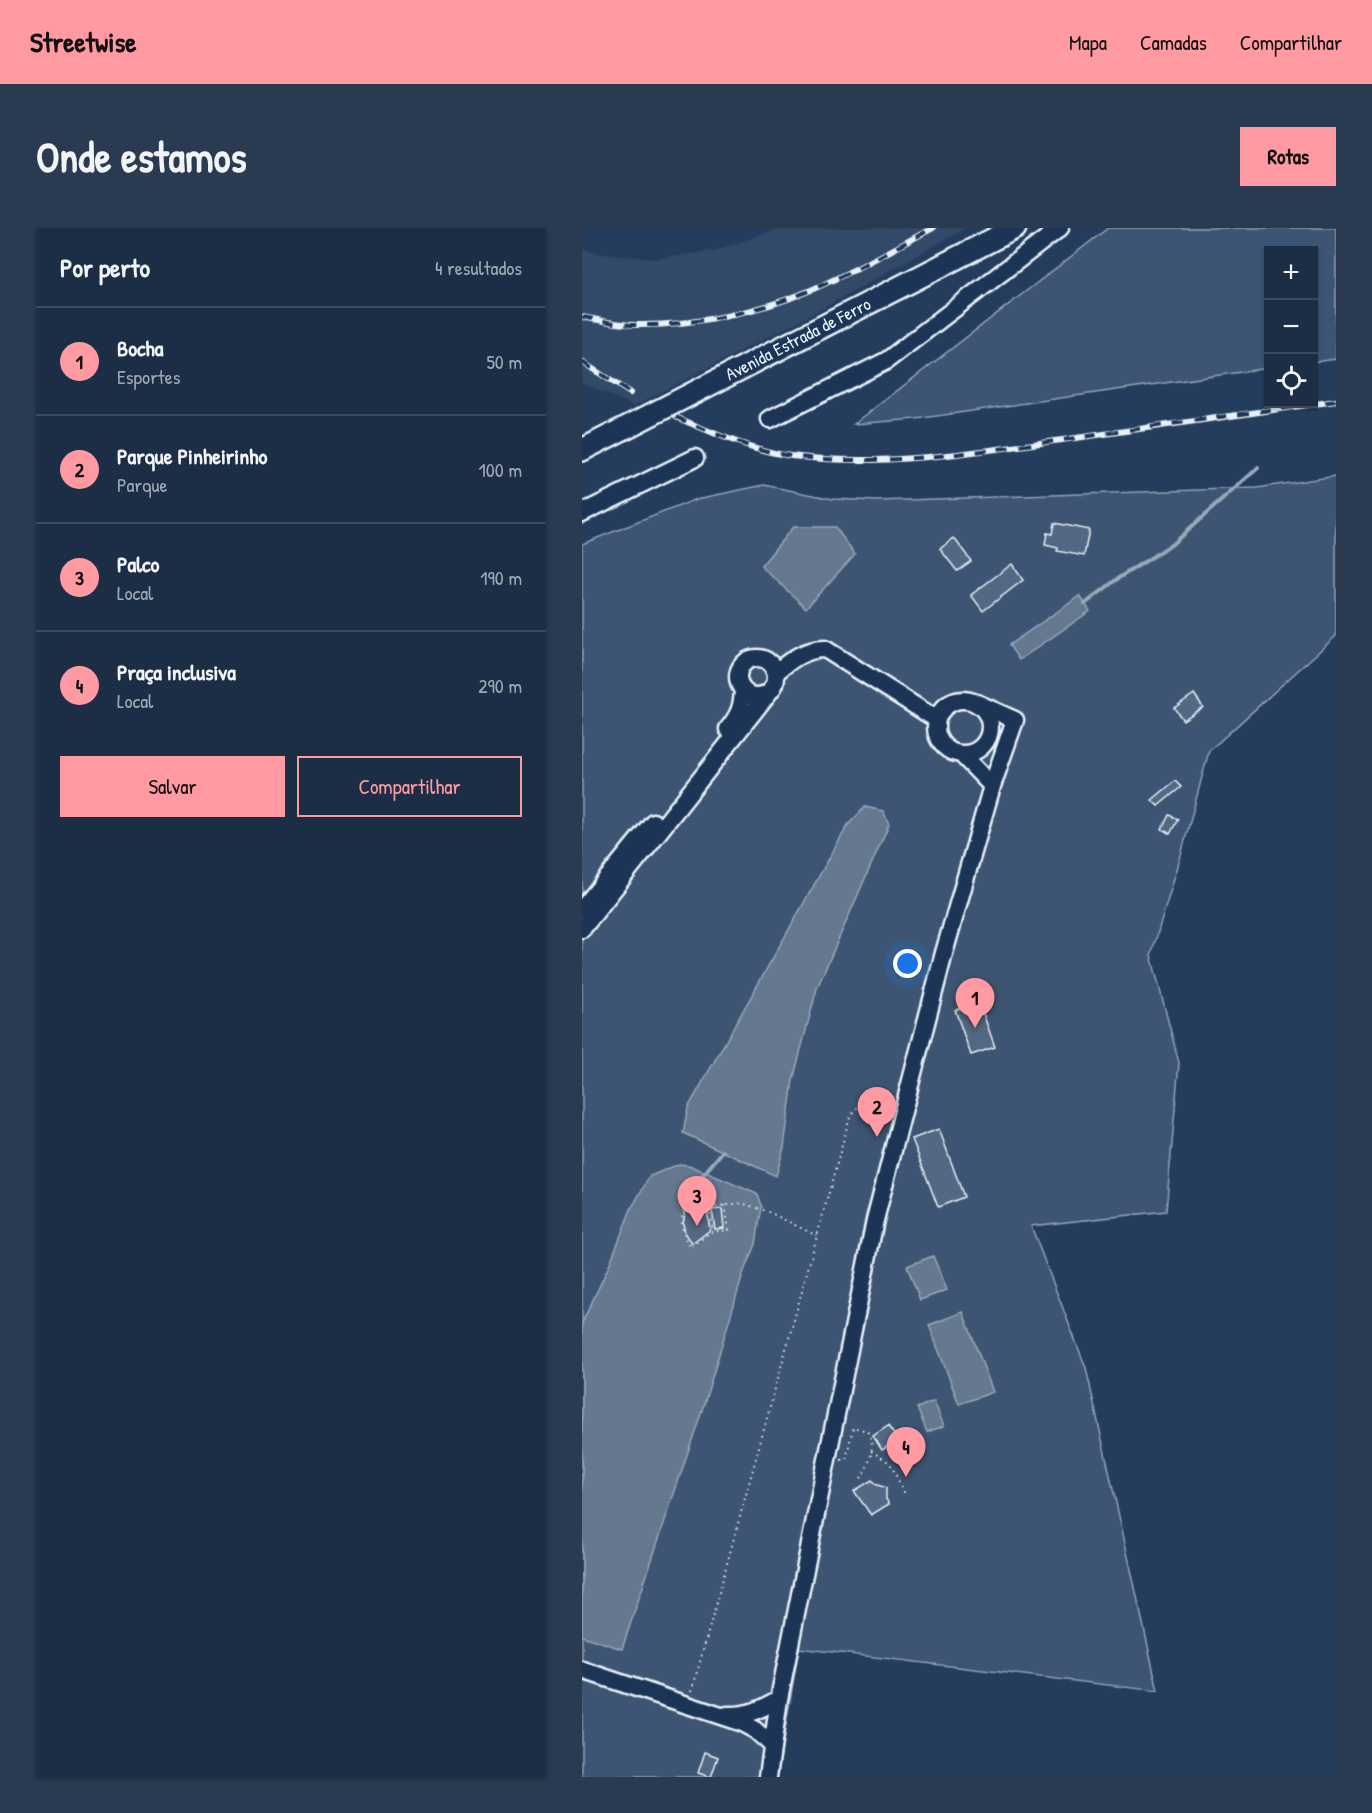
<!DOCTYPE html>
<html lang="pt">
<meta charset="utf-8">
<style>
:root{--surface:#1c2e46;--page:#293a51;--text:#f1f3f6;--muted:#a0a8b3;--line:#3a4a5f;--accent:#ff9aa2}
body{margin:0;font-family:"Patrick Hand",sans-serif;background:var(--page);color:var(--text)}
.controls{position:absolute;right:18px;top:18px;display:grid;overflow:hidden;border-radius:0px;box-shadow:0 2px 4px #0004}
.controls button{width:54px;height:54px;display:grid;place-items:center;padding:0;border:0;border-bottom:2px solid var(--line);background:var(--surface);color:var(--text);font:30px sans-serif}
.you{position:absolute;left:326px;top:736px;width:21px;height:21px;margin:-15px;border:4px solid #fff;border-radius:50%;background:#1a73e8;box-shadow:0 0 0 9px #1a73e833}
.badge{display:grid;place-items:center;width:39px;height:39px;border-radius:50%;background:var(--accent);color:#111;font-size:20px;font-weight:700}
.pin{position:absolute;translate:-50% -50px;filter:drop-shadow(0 2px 3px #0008)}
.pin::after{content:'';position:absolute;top:32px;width:21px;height:18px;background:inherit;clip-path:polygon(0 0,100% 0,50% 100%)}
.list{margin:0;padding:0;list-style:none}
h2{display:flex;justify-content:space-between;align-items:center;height:78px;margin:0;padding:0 24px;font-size:26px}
h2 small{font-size:20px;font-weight:400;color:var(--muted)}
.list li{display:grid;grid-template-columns:39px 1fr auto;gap:18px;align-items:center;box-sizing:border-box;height:108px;padding:0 24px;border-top:2px solid var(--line)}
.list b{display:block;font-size:22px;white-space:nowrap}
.list p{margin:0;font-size:20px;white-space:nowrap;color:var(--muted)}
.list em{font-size:20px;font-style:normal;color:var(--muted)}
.actions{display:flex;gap:12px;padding:18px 24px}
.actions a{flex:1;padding:14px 0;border:2px solid var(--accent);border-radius:0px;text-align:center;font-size:21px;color:var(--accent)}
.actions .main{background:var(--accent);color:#111}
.icon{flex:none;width:33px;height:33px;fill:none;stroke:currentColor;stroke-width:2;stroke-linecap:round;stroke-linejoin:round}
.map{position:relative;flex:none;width:754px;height:1549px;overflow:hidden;border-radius:0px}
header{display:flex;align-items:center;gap:36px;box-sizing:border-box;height:84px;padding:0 30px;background:var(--accent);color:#111}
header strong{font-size:28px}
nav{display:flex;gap:33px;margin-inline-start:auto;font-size:21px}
.intro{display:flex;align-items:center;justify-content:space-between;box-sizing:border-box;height:144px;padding:0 36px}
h1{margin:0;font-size:42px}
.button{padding:15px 27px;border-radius:0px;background:var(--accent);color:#111;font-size:21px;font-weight:700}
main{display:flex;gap:36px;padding:0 36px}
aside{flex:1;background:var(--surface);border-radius:0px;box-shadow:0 2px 4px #0004}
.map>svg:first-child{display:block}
.built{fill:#334a68}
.green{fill:#3e5472;stroke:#93a2b5;stroke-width:1.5}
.water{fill:#657890;stroke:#99a8ba;stroke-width:1.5}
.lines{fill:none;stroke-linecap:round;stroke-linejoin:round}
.stream{stroke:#99a8ba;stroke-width:4}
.building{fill:#536782;stroke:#e8f1f8;stroke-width:1.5}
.minor-casing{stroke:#e8f1f8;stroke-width:21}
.major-casing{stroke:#e8f1f8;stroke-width:26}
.path{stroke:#e8f1f8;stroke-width:2;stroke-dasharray:1.5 4.5;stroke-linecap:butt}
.minor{stroke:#1d3557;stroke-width:16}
.major{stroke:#1d3557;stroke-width:21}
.rail-casing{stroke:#e8f1f8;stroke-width:6}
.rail{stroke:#1d3557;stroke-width:4;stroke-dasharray:11;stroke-linecap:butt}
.labels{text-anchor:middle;stroke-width:4.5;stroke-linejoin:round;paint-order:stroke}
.street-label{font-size:18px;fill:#e8f1f8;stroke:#1d3557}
</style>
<header>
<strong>Streetwise</strong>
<nav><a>Mapa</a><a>Camadas</a><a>Compartilhar</a></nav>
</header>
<div class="intro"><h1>Onde estamos</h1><a class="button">Rotas</a></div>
<main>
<aside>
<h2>Por perto<small>4 resultados</small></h2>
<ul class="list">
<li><span class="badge">1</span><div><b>Bocha</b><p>Esportes</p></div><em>50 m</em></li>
<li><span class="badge">2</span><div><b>Parque Pinheirinho</b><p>Parque</p></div><em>100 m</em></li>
<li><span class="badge">3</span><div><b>Palco</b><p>Local</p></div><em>190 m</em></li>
<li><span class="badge">4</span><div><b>Praça inclusiva</b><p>Local</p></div><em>290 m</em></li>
</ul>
<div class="actions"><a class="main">Salvar</a><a>Compartilhar</a></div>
</aside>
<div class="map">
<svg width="754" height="1549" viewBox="0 0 754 1549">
<rect width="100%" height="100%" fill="#253d5d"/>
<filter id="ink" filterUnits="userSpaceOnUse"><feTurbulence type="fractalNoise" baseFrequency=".0167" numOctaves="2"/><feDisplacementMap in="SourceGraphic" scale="12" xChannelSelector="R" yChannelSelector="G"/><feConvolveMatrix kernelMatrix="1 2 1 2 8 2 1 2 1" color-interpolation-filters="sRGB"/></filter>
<g filter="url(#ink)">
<path class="built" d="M199,0h185l-146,82 -186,96 -52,-23v-134l19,5 56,5 60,-9z"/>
<path class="green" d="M526,0h228v131l-22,3v-112h-46v118l-352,51 -62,5z
M754,248v160l-127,115 -29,108 -29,96 28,108 -13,148 -135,15 55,142 72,323 -359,-43 -22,129h-195v-1233l115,-45 67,-14 69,14 44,2 380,-13z"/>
<path class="water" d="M211,299h42l20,27 -49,54 -45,-42z
M498,368l10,15 -71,49 -10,-15z
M283,579l18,4 6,13 -72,164 -24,92 -9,67 -8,29 -93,-43 5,-25 160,-283z
M97,936l10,1 68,29 4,12 -6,38 -11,27 -40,133 -82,245 -40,-13v-313l26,-55 23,-59 19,-33z
M351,1028l14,34 -27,10 -13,-34z
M381,1084l30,80 -34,12 -30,-79z
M352,1173l10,25 -17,6 -10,-24z"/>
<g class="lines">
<path class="stream" d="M503,376l32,-25 54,-34 87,-77
M120,948l21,-25"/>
</g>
<path class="building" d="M472,295l35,7 -5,26 -27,-5 1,-3 -13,-3 2,-12 5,1z
M372,310l17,23 -14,10 -17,-22z
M430,336l11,16 -40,31 -12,-16z
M612,466l9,13 -20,13 -9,-12z
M593,553l6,6 -23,19 -6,-6z
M587,587l9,4 -8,15 -8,-5z
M397,774l16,45 -24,8 -16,-45z
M357,901l25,68 -26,10 -26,-68z
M105,976l20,8 3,18 -18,14 -7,-12 -2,-9z
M140,981l2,19 -9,1 -3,-19z
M306,1198l10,14 -16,10 -9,-14z
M290,1252l3,4 11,4v11l3,5 -18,11 -17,-24z
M123,1524l13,5 -7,20 -13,-4z"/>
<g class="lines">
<g class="minor-casing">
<path id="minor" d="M188,191l116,-58 174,-133
M0,285l113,-55
M156 449a19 19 0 1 1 38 0a19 19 0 1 1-38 0Z
M194,444c15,-12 28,-23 49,-23l111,70
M354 499a27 27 0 1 1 54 0a27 27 0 1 1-54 0Z
M146,501c11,-14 14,-21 15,-39
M379,526l31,32
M0,681l71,-87
M0,701l188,-238
M0,1442l160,53 13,7 17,15
M145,1487c21,1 34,-6 52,-16
M186,1549l11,-78 96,-479 69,-267 48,-167 23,-66 -38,-17"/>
</g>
<g class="major-casing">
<g id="major">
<path id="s1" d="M0,222l433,-222"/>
</g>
</g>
<path class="path" d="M143,977l4,25 -19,2 -19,16c-10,-16 -11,-29 -6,-47l20,7 37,-5 29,10 46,23
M127,980l4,24
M289,1223l19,12 16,33
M259,1232h5l7,-33 14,4c11,16 1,35 -7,49
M110,1463l158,-575c11,-14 25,-25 43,-20"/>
<use href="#minor" class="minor"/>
<use href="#major" class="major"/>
<g class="rail-casing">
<path id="rail" d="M0,89c18,3 36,8 54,8 55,1 124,-13 175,-35 42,-18 82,-41 122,-62
M0,134l48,31
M94,189c37,16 75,33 115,39 95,12 191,-5 285,-18 86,-13 173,-25 260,-37"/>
</g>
<use href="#rail" class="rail"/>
</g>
</g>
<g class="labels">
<g class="street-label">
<text dy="6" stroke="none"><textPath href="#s1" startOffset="243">Avenida Estrada de Ferro</textPath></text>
</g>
</g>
</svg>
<div class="controls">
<button>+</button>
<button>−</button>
<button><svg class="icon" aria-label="locate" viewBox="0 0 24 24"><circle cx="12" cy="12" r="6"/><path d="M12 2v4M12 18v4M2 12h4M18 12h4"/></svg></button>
</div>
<div class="you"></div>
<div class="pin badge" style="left:393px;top:800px">1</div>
<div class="pin badge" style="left:295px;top:909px">2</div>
<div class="pin badge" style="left:115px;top:998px">3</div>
<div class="pin badge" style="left:324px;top:1249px">4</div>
</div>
</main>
